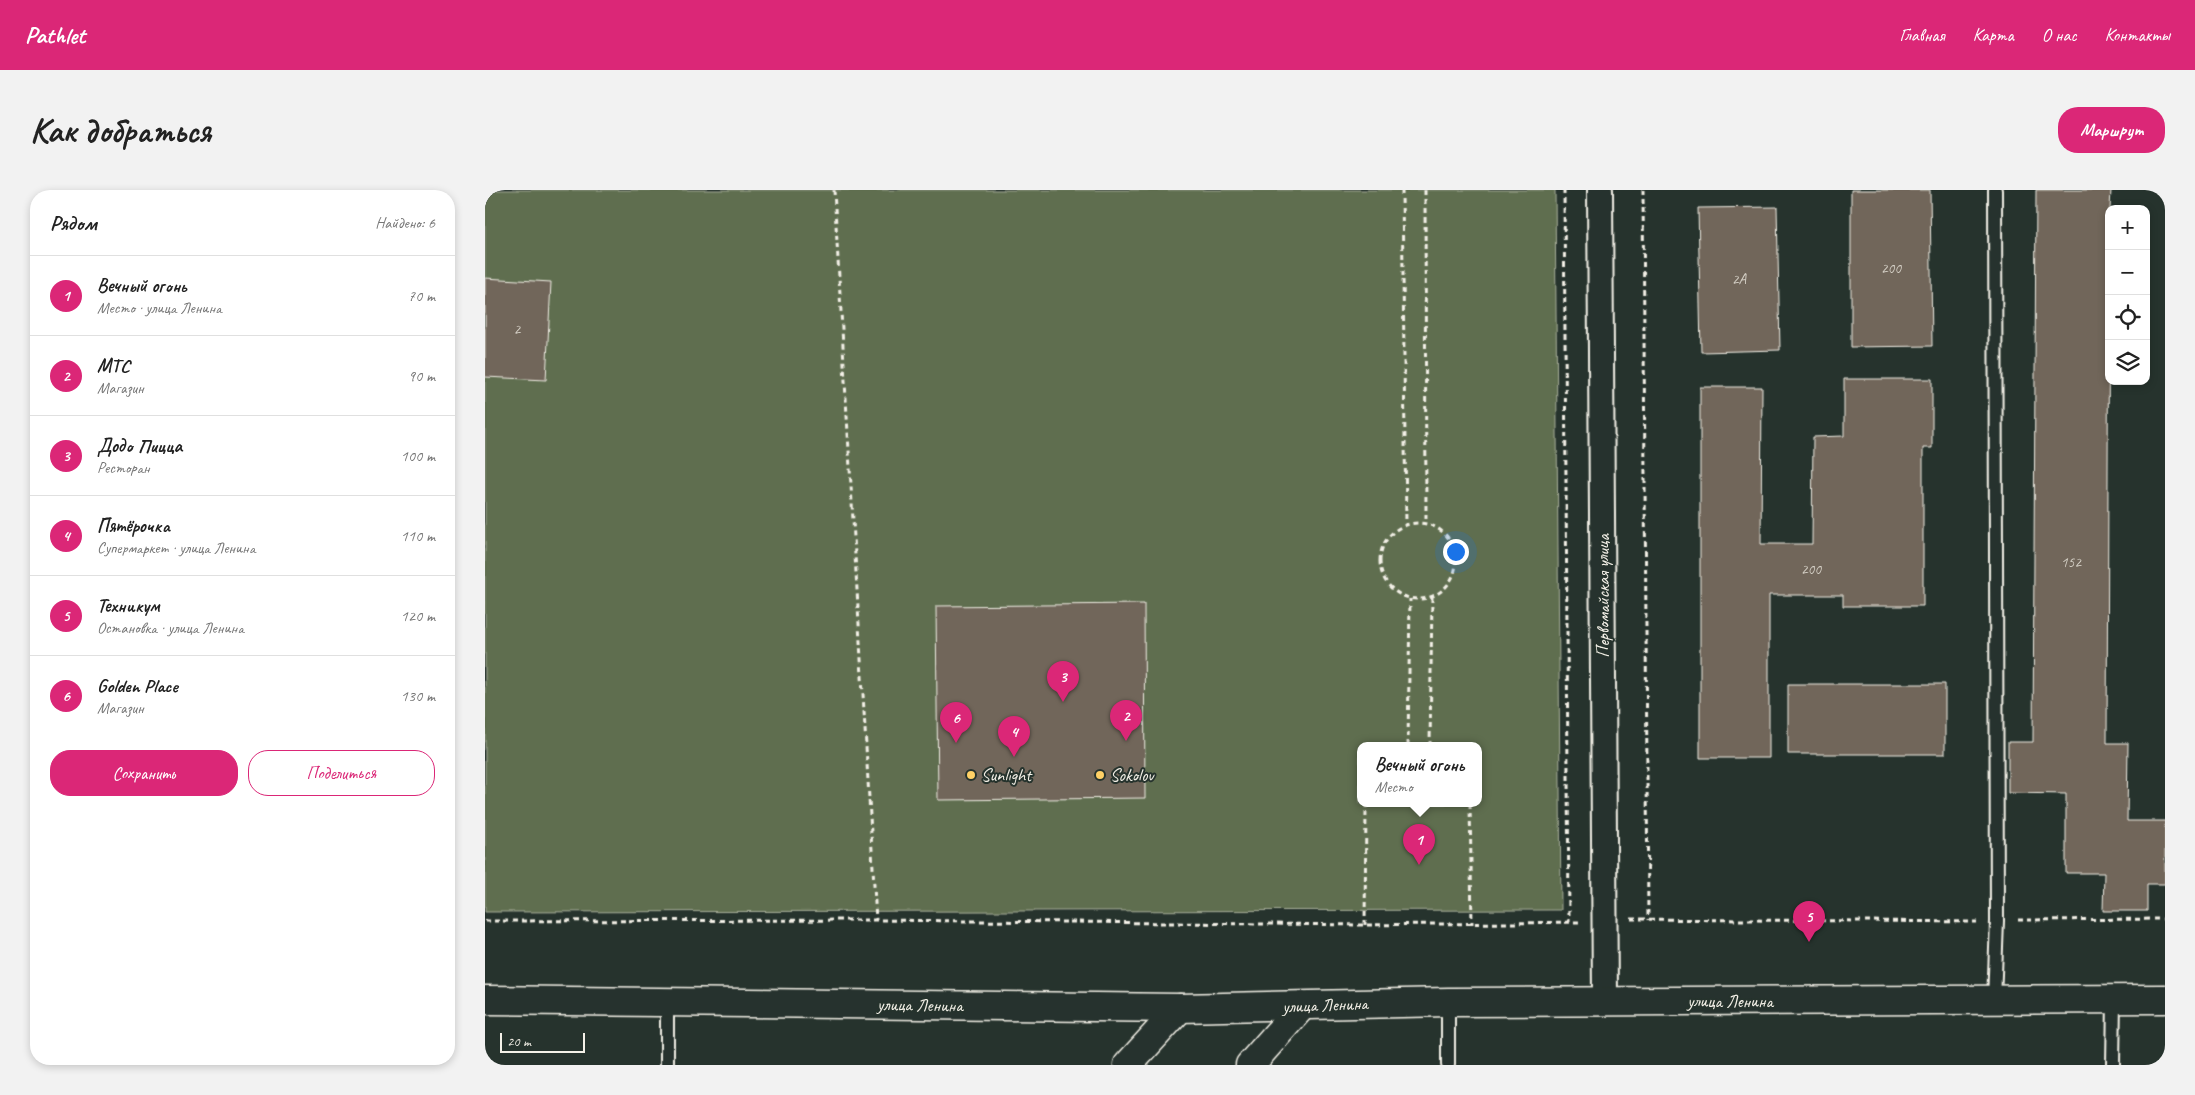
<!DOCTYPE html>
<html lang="ru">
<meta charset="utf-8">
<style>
:root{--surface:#fff;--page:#f2f2f2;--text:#222;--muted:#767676;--line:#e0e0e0;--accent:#db2777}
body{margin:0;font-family:Caveat,sans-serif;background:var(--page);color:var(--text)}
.controls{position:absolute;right:15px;top:15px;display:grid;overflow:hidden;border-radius:10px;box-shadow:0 2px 8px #0003}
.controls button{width:45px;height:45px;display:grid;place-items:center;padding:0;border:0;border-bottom:1px solid var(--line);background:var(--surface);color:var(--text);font:25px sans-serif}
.scale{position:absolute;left:15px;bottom:12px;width:85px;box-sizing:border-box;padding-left:5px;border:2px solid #f4f1e8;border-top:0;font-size:14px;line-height:18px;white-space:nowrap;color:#f4f1e8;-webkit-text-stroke:4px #26332d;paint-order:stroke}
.you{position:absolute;left:970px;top:361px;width:18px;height:18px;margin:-12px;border:4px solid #fff;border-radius:50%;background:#1a73e8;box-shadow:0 0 0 8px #1a73e833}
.badge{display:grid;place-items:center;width:32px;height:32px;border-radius:50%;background:var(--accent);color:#fff;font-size:16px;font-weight:700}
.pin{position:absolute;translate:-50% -41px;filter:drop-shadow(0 1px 2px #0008)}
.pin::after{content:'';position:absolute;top:26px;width:18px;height:15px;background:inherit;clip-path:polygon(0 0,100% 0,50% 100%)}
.popup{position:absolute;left:872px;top:552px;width:125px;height:65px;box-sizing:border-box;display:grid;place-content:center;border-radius:10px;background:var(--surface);filter:drop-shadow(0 1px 4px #0005);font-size:16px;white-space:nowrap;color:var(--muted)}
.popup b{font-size:19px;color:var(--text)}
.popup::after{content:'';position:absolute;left:50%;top:100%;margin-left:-10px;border:10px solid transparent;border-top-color:var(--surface)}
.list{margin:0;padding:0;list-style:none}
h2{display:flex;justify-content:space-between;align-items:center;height:65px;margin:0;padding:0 20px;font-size:21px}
h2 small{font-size:16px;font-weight:400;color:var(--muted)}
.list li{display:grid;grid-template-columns:32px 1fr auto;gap:15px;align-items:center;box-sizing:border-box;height:80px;padding:0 20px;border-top:1px solid var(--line)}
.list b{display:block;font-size:19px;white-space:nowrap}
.list p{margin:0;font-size:16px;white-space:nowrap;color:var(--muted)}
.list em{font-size:16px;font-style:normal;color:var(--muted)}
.actions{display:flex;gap:10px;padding:15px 20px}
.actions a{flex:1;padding:11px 0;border:1px solid var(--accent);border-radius:20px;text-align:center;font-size:18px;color:var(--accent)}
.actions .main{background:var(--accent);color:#fff}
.icon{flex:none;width:28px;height:28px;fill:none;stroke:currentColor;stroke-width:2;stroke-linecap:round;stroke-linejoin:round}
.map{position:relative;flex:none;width:1680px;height:875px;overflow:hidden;border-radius:20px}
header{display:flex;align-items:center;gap:30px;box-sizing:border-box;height:70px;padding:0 25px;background:var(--accent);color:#fff}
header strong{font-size:24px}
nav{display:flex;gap:28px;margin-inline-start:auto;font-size:18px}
.intro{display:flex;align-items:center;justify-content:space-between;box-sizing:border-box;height:120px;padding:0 30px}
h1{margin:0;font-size:35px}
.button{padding:12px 22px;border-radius:20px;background:var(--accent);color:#fff;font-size:18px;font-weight:700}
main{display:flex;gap:30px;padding:0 30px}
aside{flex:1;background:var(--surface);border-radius:20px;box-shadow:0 2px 8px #0003}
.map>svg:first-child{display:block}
.green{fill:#5f6e50;stroke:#aab09c;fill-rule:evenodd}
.building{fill:#71665a;stroke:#f4f1e8}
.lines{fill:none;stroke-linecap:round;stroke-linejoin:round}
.service-casing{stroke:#f4f1e8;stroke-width:16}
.minor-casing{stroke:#f4f1e8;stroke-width:28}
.tertiary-casing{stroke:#f4f1e8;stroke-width:31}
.secondary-casing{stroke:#f4f1e8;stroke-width:31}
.path{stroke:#f4f1e8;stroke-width:3;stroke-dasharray:5 4;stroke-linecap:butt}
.service{stroke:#26332d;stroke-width:12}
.minor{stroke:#26332d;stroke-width:24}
.tertiary{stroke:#26332d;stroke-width:28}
.secondary{stroke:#26332d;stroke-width:28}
.poi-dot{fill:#ffd166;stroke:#26332d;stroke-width:2}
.labels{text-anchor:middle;stroke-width:4;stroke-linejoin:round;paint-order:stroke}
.number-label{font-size:15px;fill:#d3cec4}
.street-label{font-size:18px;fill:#f4f1e8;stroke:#26332d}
.poi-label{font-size:18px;fill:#f4f1e8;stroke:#26332d;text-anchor:start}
</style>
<header>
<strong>Pathlet</strong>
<nav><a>Главная</a><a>Карта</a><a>О нас</a><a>Контакты</a></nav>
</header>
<div class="intro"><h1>Как добраться</h1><a class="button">Маршрут</a></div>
<main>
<aside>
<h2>Рядом<small>Найдено: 6</small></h2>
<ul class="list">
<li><span class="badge">1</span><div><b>Вечный огонь</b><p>Место · улица Ленина</p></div><em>70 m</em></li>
<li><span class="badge">2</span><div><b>МТС</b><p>Магазин</p></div><em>90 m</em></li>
<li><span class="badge">3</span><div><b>Додо Пицца</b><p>Ресторан</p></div><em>100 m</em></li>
<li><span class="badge">4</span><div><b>Пятёрочка</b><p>Супермаркет · улица Ленина</p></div><em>110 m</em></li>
<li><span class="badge">5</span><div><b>Техникум</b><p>Остановка · улица Ленина</p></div><em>120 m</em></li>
<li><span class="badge">6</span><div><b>Golden Place</b><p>Магазин</p></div><em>130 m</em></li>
</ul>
<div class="actions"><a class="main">Сохранить</a><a>Поделиться</a></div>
</aside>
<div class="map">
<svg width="1680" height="875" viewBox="0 0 1680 875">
<rect width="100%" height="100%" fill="#26332d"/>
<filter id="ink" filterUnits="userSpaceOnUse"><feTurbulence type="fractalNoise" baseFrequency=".02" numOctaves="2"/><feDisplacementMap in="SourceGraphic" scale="10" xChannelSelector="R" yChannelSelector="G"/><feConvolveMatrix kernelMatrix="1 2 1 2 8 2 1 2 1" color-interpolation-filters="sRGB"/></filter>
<g filter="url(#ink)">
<path class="green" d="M0,0h1070l6,720 -1076,2zM875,556h118v58h-118z"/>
<path class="building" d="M1366,0h79l2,156 -81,1z
M1551,0h75l-1,19h-1l-2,534h21l-1,78h38v63h-18v27h-44l1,-38h-38v-79l-58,-1v-51h25z
M1292,17l3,143 -79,2 -3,-144z
M0,88l66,4 -5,98 -61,-3z
M1359,189h88v69h-9v158h-80v-11h-74v163h-69v-371h62l-1,157h51l1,-107 31,-1z
M659,414l1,194 -207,2 -2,-194z
M1303,494h157v70h-157z"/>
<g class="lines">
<g class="service-casing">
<path id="service" d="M1509,811l3,-80 -2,-731
M182,812v63
M963,812v63
M1628,875l1,-66"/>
</g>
<g class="minor-casing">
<path id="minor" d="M1115,0l5,811"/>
</g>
<g class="tertiary-casing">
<path id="tertiary" d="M643,875l52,-57
M765,875l52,-59"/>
</g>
<g class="secondary-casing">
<path id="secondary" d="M0,810l695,8 268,-6 717,-3"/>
</g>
<path class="path" d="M349,0l42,730
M917,0l4,334
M940,0l1,333
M1079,0l5,732
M1158,0l5,730
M895 371a38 38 0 1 1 76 0a38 38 0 1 1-76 0Z
M923,556l2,-147
M945,556l2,-149
M985,614l2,120
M1146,729l346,3
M1533,730l147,-1
M0,731l391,-1 489,5 214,-3
M880,735l1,-118 4,-3"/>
<use href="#service" class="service"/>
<use href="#minor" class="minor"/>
<use href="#tertiary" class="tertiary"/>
<use href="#secondary" class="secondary"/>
</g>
</g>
<g class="poi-dot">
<circle cx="486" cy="585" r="5"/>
<circle cx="615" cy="585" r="5"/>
</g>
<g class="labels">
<g class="number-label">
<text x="1406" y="83">200</text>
<text x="1254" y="94">2А</text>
<text x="32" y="144">2</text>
<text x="1586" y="377">152</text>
<text x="1326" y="384">200</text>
</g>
<g class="street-label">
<text transform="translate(1118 406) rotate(-90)" y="6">Первомайская улица</text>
<text x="1245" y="817">улица Ленина</text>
<text transform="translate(435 815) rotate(1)" y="6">улица Ленина</text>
<text transform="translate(840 815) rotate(-2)" y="6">улица Ленина</text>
</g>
<g class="poi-label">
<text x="496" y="591">Sunlight</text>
<text x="625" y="591">Sokolov</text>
</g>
</g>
</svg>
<div class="controls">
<button>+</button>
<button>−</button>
<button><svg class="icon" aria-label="locate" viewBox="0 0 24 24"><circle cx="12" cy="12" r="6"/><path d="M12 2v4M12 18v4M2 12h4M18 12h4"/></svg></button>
<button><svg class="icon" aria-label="layers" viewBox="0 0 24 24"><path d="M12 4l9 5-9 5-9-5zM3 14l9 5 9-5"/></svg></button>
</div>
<div class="scale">20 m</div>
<div class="you"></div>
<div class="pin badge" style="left:934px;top:675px">1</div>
<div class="popup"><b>Вечный огонь</b>Место</div>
<div class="pin badge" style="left:641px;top:551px">2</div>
<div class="pin badge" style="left:578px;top:512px">3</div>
<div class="pin badge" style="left:529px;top:567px">4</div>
<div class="pin badge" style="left:1324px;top:752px">5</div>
<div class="pin badge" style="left:471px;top:553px">6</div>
</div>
</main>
